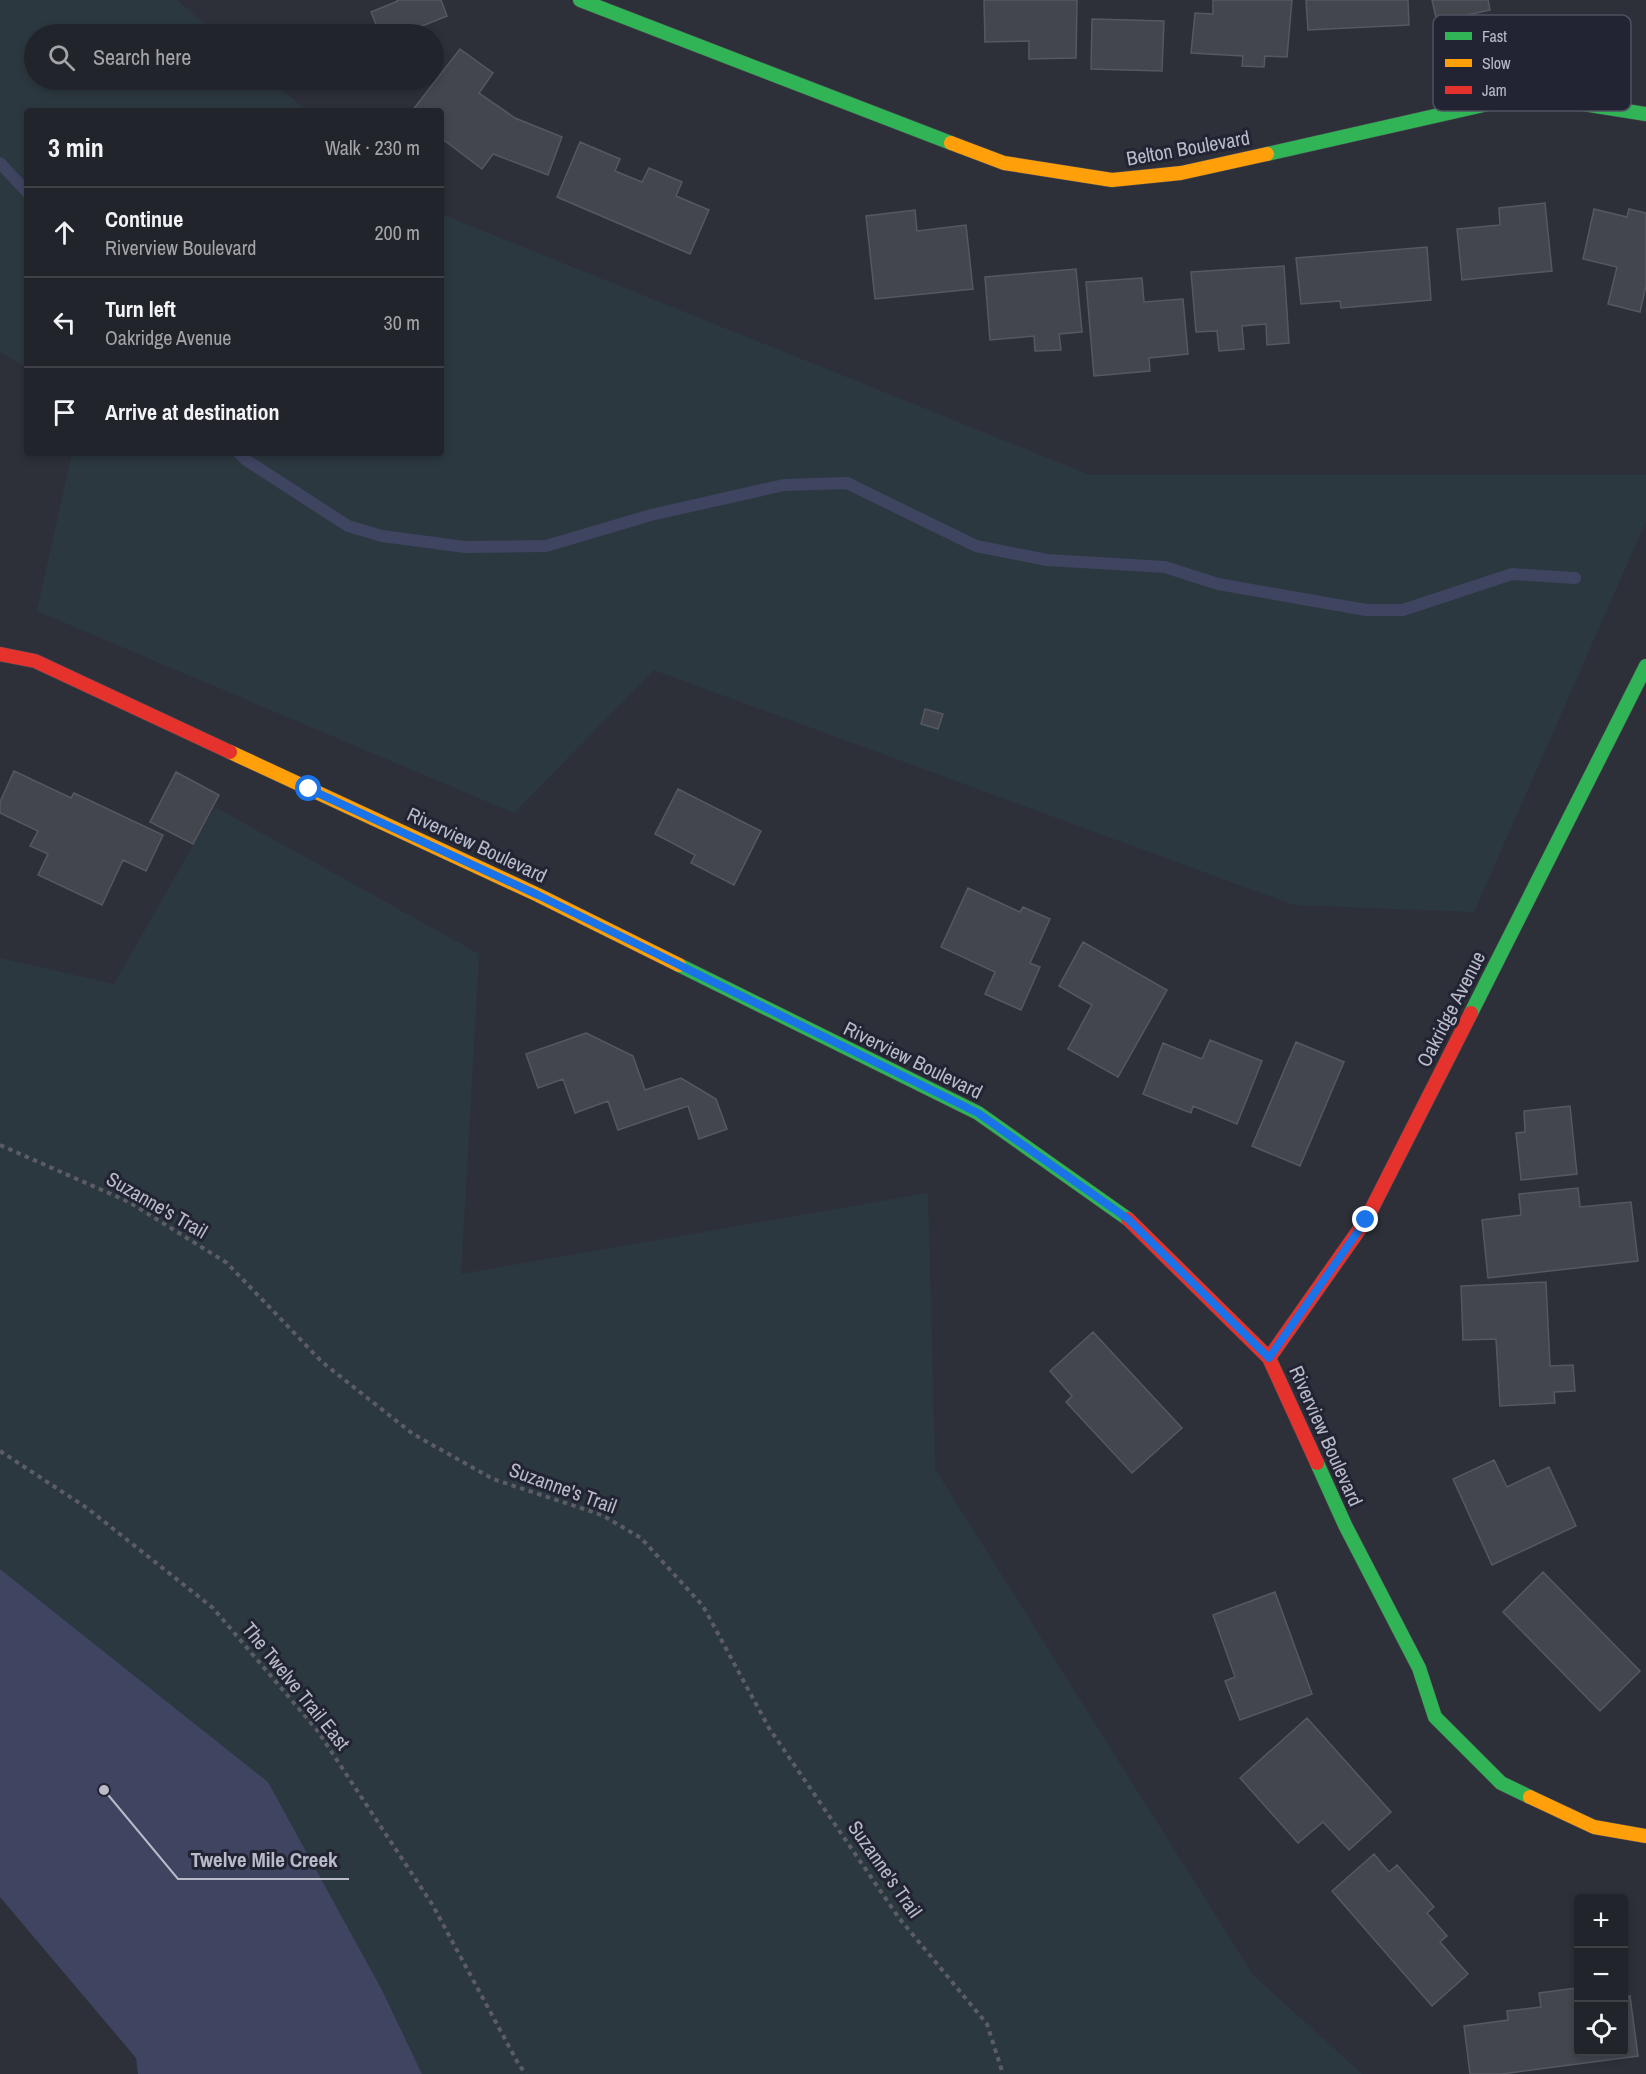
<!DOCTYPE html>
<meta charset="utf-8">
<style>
:root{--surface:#22242b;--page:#2a2c33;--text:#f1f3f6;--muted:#a2a4a9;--line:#3f4147}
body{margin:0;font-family:"Archivo Narrow",sans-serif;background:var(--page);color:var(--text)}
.controls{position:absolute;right:18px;bottom:18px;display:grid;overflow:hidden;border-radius:6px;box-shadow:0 3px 9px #0003}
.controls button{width:54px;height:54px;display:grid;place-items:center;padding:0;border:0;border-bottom:2px solid var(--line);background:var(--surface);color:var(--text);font:30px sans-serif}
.stop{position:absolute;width:18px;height:18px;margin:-14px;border:4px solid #1a73e8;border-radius:50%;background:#fff}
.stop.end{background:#1a73e8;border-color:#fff;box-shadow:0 2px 6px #0008}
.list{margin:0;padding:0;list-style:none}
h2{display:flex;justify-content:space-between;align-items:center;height:78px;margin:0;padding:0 24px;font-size:26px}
h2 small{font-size:20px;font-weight:400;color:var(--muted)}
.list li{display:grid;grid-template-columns:39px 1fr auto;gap:18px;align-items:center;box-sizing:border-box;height:90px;padding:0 24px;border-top:2px solid var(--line)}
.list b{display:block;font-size:22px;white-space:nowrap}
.list p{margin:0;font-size:20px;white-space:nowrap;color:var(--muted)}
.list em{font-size:20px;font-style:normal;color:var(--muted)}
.icon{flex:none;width:33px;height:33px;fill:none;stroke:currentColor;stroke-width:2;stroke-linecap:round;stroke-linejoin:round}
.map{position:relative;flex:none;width:1646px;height:2074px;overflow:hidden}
.search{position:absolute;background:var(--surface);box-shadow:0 3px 9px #0003;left:24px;top:24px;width:420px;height:66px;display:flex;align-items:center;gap:15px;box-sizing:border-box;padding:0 21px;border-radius:33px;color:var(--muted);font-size:22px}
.panel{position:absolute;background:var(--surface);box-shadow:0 3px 9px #0003;left:24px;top:108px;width:420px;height:348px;border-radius:6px}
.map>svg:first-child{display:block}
.green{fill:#2c383f}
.water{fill:#3f4461}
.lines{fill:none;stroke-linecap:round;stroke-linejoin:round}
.stream{stroke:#3f4461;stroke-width:12}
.building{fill:#44464e;stroke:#565861;stroke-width:1.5}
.fast-casing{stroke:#4c4d56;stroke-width:15}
.slow-casing{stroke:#4c4d56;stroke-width:15}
.jam-casing{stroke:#4c4d56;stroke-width:15}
.path{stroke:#5c5d64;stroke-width:4;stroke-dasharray:4.5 4.5;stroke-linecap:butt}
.fast{stroke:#30b455;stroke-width:14}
.slow{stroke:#ff9f0a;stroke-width:14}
.jam{stroke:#e5322d;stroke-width:14}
.route{stroke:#1a73e8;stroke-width:8}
.labels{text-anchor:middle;stroke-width:6;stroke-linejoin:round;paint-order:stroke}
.street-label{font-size:20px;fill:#b9bbc9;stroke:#222433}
.key{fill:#222433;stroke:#4f5160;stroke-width:1.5}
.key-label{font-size:16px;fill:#b9bbc9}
.leader{fill:none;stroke:#b9bbc9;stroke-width:2}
.callout-dot{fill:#b9bbc9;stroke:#222433;stroke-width:2}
.callout-label{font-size:21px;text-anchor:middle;font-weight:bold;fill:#b9bbc9;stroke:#222433;stroke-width:6;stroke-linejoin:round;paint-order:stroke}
</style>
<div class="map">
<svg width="1646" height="2074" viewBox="0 0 1646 2074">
<rect width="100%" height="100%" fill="#2e3039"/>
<path class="green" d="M0,0h177l40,34h-183v46h236l37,31h-280v257l-27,-16z
M441,214l649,261h556v46l-172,391 -180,-7 -640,-235 -140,143 -477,-202 35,-158h369z
M215,807l264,147 -18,320 467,-81 7,276 318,506 109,99h-940l-40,-84 -114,-208 -268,-213v-611l114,26z"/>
<path class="water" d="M0,1569l268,213 114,208 40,84h-284l-2,-16 -136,-161z"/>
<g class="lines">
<path class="stream" d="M0,163l27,29
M239,453l7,7 102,66 34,10 83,11 81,-1 105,-31 133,-30 63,-2 129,63 71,14 118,7 53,17 148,26h37l109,-36 63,4"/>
</g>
<path class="building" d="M397,0h44l6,16 -45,18h-22l-9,-22 27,-11z
M984,0h93l-1,58 -47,1v-18l-44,1z
M1213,0h79l-5,57 -22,-1 -1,11 -22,-1 1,-10 -52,-3 4,-40 18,1z
M1306,0h102l1,25 -101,5z
M1432,0h56l2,10 -53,12z
M1092,19l72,2 -2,50 -71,-2z
M460,49l33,24 -14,20 36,25 47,19 -14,38 -55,-21 -11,15 -41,-31v-27h-29z
M580,142l40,17 -5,12 27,11 7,-14 33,14 -6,14 33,14 -19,44 -133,-57z
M1545,203l7,68 -90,9 -5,-51 43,-4 -1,-17z
M1594,209l33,8 2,-8 17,4v73l-6,26 -32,-8 9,-37 -34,-8z
M915,210l2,21 49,-6 7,64 -98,10 -9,-83z
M1427,247l4,53 -90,8 -1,-7 -39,3 -5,-46z
M1284,266l5,77 -22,2 -1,-21 -24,2 2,23 -25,2 -2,-20 -21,1 -5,-60z
M1076,269l6,63 -23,2 2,16 -26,1 -1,-15 -44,4 -5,-63z
M1142,278l2,24 39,-3 5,55 -39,4 1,13 -56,5 -8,-94z
M925,709l18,5 -5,15 -17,-5z
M14,771l57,27 3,-5 89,42 -17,36 -23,-11 -21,45 -64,-30 10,-21 -18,-8 8,-15 -38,-18v-11z
M176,772l43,23 -26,49 -43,-22z
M678,789l83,42 -27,54 -43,-22 4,-8 -40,-21z
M968,888l52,24 3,-5 27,12 -20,44 10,4 -19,43 -36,-16 10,-22 -54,-25z
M1083,942l84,48 -49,87 -50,-28 24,-44 -33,-19z
M586,1033l47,23 12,34 36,-12 35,21 11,30 -28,10 -11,-33 -70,24 -10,-29 -33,12 -12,-34 -25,9 -12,-34z
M1210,1040l52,21 -25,63 -44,-18 -2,7 -48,-19 20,-51 39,16z
M1296,1042l48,20 -44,104 -48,-20z
M1570,1106l7,68 -56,6 -5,-47 9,-1 -1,-21z
M1578,1188l2,19 51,-5 7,59 -150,17 -6,-58 39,-5 -2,-21z
M1546,1282l4,84 23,-1 2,26 -21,1 1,11 -55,3 -4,-67 -33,1 -2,-54z
M1093,1332l89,96 -50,45 -66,-71 6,-6 -22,-25z
M1494,1460l13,27 42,-20 27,59 -84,39 -39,-86z
M1543,1572l97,99 -40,40 -97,-99z
M1275,1592l37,102 -72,26 -15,-39 10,-4 -22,-62z
M1307,1718l84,94 -42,38 -26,-28 -25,21 -58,-65z
M1374,1854l15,18 8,-7 37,42 -7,6 20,23 -7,6 28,32 -36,32 -100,-115z
M1576,1988l1,7h1v57h46v-55l6,-1 8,60 -136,18h-32l-6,-48 44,-6 -1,-9 34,-4 -2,-14z"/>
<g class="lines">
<g class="fast-casing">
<path id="fast" d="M580,0l371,143
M1267,154l260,-59 119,19
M679,965l299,148 150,106
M1471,1013l175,-347
M1317,1463l28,62 74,143 16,49 66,66 29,14"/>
</g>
<g class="slow-casing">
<path id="slow" d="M951,143l53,20 108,17 69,-7 86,-19
M230,752l308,143 141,70
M1530,1797l64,30 52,9"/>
</g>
<g class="jam-casing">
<path id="jam" d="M0,654l35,7 195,91
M1128,1219l141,139 48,105
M1269,1358l97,-138 105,-207"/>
</g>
<path class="path" d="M0,1145l129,57 98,61 95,99 91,72 80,45 109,36 39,23 62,68 66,122 130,190 88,106 16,50
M0,1451l87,57 126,100 104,122 115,174 87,161 7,9"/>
<use href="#fast" class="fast"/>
<use href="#slow" class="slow"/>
<use href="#jam" class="jam"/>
</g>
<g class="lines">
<path class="route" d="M309,789l229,106 440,218 150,106 141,139 97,-138"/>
</g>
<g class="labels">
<g class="street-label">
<text transform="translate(1188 148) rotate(-10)" y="7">Belton Boulevard</text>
<text transform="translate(477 845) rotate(25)" y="7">Riverview Boulevard</text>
<text transform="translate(1451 1009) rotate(-63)" y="7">Oakridge Avenue</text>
<text transform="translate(913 1060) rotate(26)" y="7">Riverview Boulevard</text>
<text transform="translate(157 1205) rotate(30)" y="7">Suzanne's Trail</text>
<text transform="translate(1326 1436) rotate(66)" y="7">Riverview Boulevard</text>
<text transform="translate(563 1488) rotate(20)" y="7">Suzanne's Trail</text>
<text transform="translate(296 1686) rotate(51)" y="7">The Twelve Trail East</text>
<text transform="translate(885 1869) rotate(55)" y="7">Suzanne's Trail</text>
</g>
</g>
<rect x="1433" y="15" width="198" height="96" rx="9" class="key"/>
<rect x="1445" y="32" width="27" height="8" fill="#30b455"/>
<rect x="1445" y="59" width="27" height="8" fill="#ff9f0a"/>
<rect x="1445" y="86" width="27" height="8" fill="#e5322d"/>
<g class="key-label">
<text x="1482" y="42">Fast</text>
<text x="1482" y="69">Slow</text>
<text x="1482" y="96">Jam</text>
</g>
<path class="leader" d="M104 1790L178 1879H349"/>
<circle class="callout-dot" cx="104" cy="1790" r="6"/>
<g class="callout-label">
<text x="264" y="1867">Twelve Mile Creek</text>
</g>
</svg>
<div class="controls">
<button>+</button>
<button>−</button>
<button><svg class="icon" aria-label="locate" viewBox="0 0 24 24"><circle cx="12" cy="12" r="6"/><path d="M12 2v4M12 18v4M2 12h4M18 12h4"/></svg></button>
</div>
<div class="stop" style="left:309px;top:789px"></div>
<div class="stop end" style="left:1366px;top:1220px"></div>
<div class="search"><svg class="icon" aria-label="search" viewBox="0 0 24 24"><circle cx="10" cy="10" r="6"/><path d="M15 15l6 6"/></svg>Search here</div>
<section class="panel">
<h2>3 min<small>Walk · 230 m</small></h2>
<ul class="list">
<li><svg class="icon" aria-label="ahead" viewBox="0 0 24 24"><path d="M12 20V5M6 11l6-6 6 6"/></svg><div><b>Continue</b><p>Riverview Boulevard</p></div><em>200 m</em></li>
<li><svg class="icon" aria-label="left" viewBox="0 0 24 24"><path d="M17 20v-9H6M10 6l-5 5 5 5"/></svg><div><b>Turn left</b><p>Oakridge Avenue</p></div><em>30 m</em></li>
<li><svg class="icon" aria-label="arrive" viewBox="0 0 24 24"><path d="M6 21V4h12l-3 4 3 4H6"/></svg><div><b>Arrive at destination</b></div></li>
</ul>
</section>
</div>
